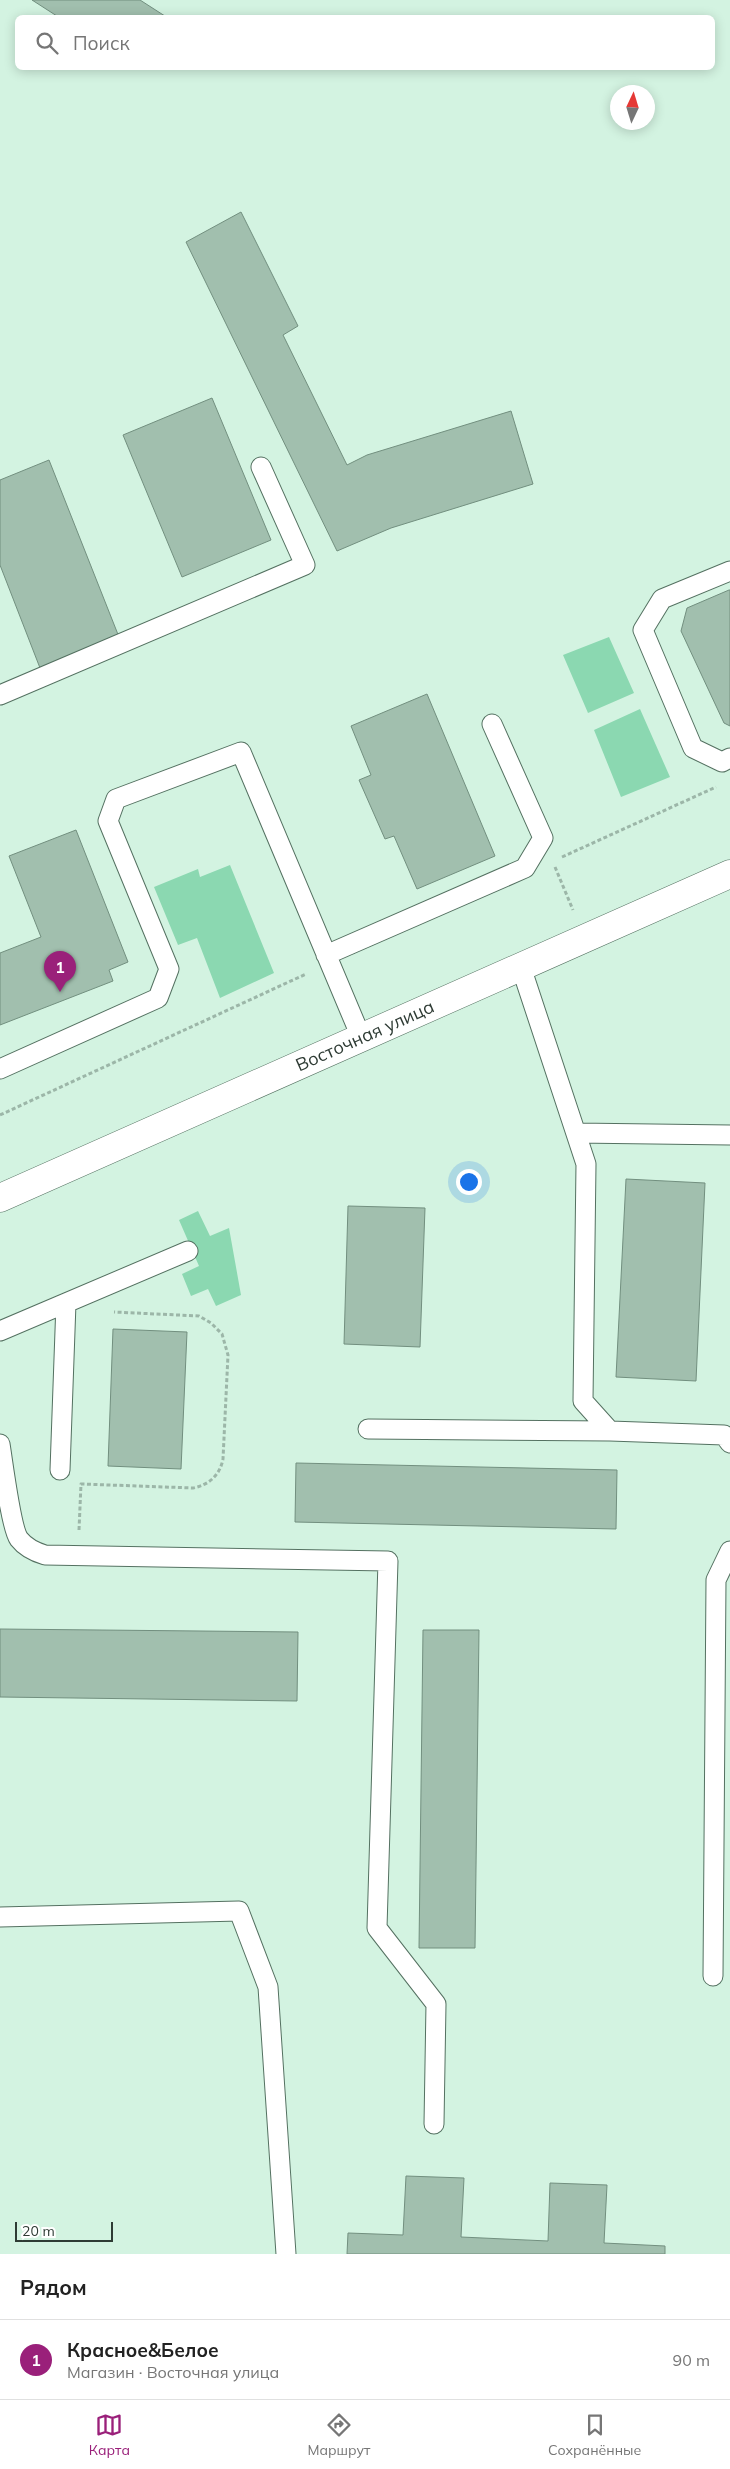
<!DOCTYPE html>
<html lang="ru">
<meta charset="utf-8">
<style>
:root{--surface:#fff;--page:#f2f2f2;--text:#222;--muted:#767676;--line:#e0e0e0;--accent:#9a207a}
body{margin:0;font-family:Mulish,sans-serif;background:var(--page);color:var(--text)}
.compass{position:absolute;left:610px;top:85px;width:45px;height:45px;border-radius:50%;background:var(--surface);box-shadow:0 2px 12px #0003;rotate:4deg}
.scale{position:absolute;left:15px;bottom:12px;width:98px;box-sizing:border-box;padding-left:5px;border:2px solid #2e3b34;border-top:0;font-size:14px;line-height:18px;white-space:nowrap;color:#2e3b34;-webkit-text-stroke:4px #fff;paint-order:stroke}
.you{position:absolute;left:468px;top:1181px;width:18px;height:18px;margin:-12px;border:4px solid #fff;border-radius:50%;background:#1a73e8;box-shadow:0 0 0 8px #1a73e833}
.badge{display:grid;place-items:center;width:32px;height:32px;border-radius:50%;background:var(--accent);color:#fff;font-size:16px;font-weight:700}
.pin{position:absolute;translate:-50% -41px;filter:drop-shadow(0 1px 2px #0008)}
.pin::after{content:'';position:absolute;top:26px;width:18px;height:15px;background:inherit;clip-path:polygon(0 0,100% 0,50% 100%)}
.list{margin:0;padding:0;list-style:none}
h2{display:flex;justify-content:space-between;align-items:center;height:65px;margin:0;padding:0 20px;font-size:21px}
h2 small{font-size:16px;font-weight:400;color:var(--muted)}
.list li{display:grid;grid-template-columns:32px 1fr auto;gap:15px;align-items:center;box-sizing:border-box;height:80px;padding:0 20px;border-top:1px solid var(--line)}
.list b{display:block;font-size:19px;white-space:nowrap}
.list p{margin:0;font-size:16px;white-space:nowrap;color:var(--muted)}
.list em{font-size:16px;font-style:normal;color:var(--muted)}
.icon{flex:none;width:28px;height:28px;fill:none;stroke:currentColor;stroke-width:2;stroke-linecap:round;stroke-linejoin:round}
.map{position:relative;flex:none;width:730px;height:2254px;overflow:hidden}
.search{position:absolute;background:var(--surface);box-shadow:0 2px 12px #0003;left:15px;right:15px;top:15px;height:55px;display:flex;align-items:center;gap:12px;box-sizing:border-box;padding:0 18px;border-radius:8px;color:var(--muted);font-size:19px}
.sheet{height:145px;background:var(--surface)}
nav{display:flex;justify-content:space-around;align-items:center;box-sizing:border-box;height:70px;border-top:1px solid var(--line);background:var(--surface);font-size:14px;color:var(--muted)}
nav a{display:grid;justify-items:center;gap:2px}
nav .on{color:var(--accent)}
.map>svg:first-child{display:block}
.green{fill:#8bd8b1}
.building{fill:#a1bfae;stroke:#728f7f}
.lines{fill:none;stroke-linecap:round;stroke-linejoin:round}
.lane-casing{stroke:#547161;stroke-width:21}
.street-casing{stroke:#547161;stroke-width:29}
.path{stroke:#9cb6a8;stroke-width:3;stroke-dasharray:4 2.5;stroke-linecap:butt}
.lane{stroke:#fff;stroke-width:19}
.street{stroke:#fff;stroke-width:28}
.labels{text-anchor:middle;stroke-width:5;stroke-linejoin:round;paint-order:stroke}
.street-label{font-size:18px;fill:#2e3b34;stroke:#fff}
</style>
<div class="map">
<svg width="730" height="2254" viewBox="0 0 730 2254">
<rect width="100%" height="100%" fill="#d3f3e1"/>
<path class="green" d="M609,637l25,56 -46,20 -25,-58z
M640,709l30,68 -49,20 -27,-67z
M230,865l44,108 -54,25 -23,-60 -19,7 -24,-58 44,-18 2,8z
M198,1211l12,25 19,-8 12,67 -25,11 -8,-17 -17,7 -9,-22 17,-8 -20,-46z"/>
<path class="building" d="M32,0h108l28,18h-108z
M241,212l57,114 -15,9 64,130 20,-10 144,-44 22,73 -142,44 -54,23 -151,-309z
M212,398l59,142 -89,37 -59,-142z
M49,460l70,177 -79,31 -40,-103v-85z
M729,590h1v136l-6,-3 -43,-92 6,-23z
M427,694l68,162 -78,33 -23,-53 -9,3 -26,-59 12,-5 -20,-49z
M76,830l52,132 -19,8 4,11 -113,44v-72l41,-16 -32,-81z
M626,1179l79,4 -9,198 -80,-4z
M348,1206l77,2 -5,139 -76,-3z
M113,1329l74,3 -6,137 -73,-3z
M296,1463l321,7 -1,59 -321,-7z
M0,1629l298,3 -1,69 -297,-4z
M423,1630h56l-4,318h-56z
M406,2176l58,2 -3,59 87,4 2,-58 57,2 -3,58 61,3v8h-318l1,-21 55,2z"/>
<g class="lines">
<g class="lane-casing">
<path id="lane" d="M730,571l-68,28 -19,31 50,118 29,14 8,-4
M0,695l305,-130 -44,-98
M326,955l199,-87 18,-30 -51,-114
M521,967l65,197 -3,237 27,30 114,4 6,8
M0,1069l158,-71 11,-29 -61,-148 8,-22 125,-47 120,285
M576,1133l154,2
M0,1331l188,-80
M368,1429l242,2
M0,1444c3,18 11,84 19,95 7,9 16,13 26,16l343,6 -11,367 59,76 -2,120
M60,1470l6,-167
M0,1917l239,-6 29,76 18,267
M713,1976l3,-396 14,-29"/>
</g>
<g class="street-casing">
<path id="street" d="M0,1198l730,-324"/>
</g>
<path class="path" d="M562,857l154,-70
M555,867l18,43
M0,1115l306,-141
M79,1530l2,-46 112,4c16,-3 27,-13 30,-29l5,-104 -6,-21 -11,-11 -12,-7 -85,-4"/>
<use href="#lane" class="lane"/>
<use href="#street" class="street"/>
</g>
<g class="labels">
<g class="street-label">
<text transform="translate(365 1036) rotate(-24)" y="6">Восточная улица</text>
</g>
</g>
</svg>
<svg class="compass" viewBox="-18 -18 36 36"><path d="M0-13l5 13h-10z" fill="#e53935"/><path d="M0 13l5-13h-10z" fill="#767676"/></svg>
<div class="scale">20 m</div>
<div class="you"></div>
<div class="pin badge" style="left:60px;top:992px">1</div>
<div class="search"><svg class="icon" aria-label="search" viewBox="0 0 24 24"><circle cx="10" cy="10" r="6"/><path d="M15 15l6 6"/></svg>Поиск</div>
</div>
<section class="sheet">
<h2>Рядом<small></small></h2>
<ul class="list">
<li><span class="badge">1</span><div><b>Красное&amp;Белое</b><p>Магазин · Восточная улица</p></div><em>90 m</em></li>
</ul>
</section>
<nav>
<a class="on"><svg class="icon" aria-label="map" viewBox="0 0 24 24"><path d="M3 6l6-2 6 2 6-2v14l-6 2-6-2-6 2zM9 4v14M15 6v14"/></svg>Карта</a>
<a><svg class="icon" aria-label="directions" viewBox="0 0 24 24"><path d="M12 3l9 9-9 9-9-9zM9 14v-3h6M13 9l2 2-2 2"/></svg>Маршрут</a>
<a><svg class="icon" aria-label="saved" viewBox="0 0 24 24"><path d="M7 4h10v16l-5-4-5 4z"/></svg>Сохранённые</a>
</nav>
